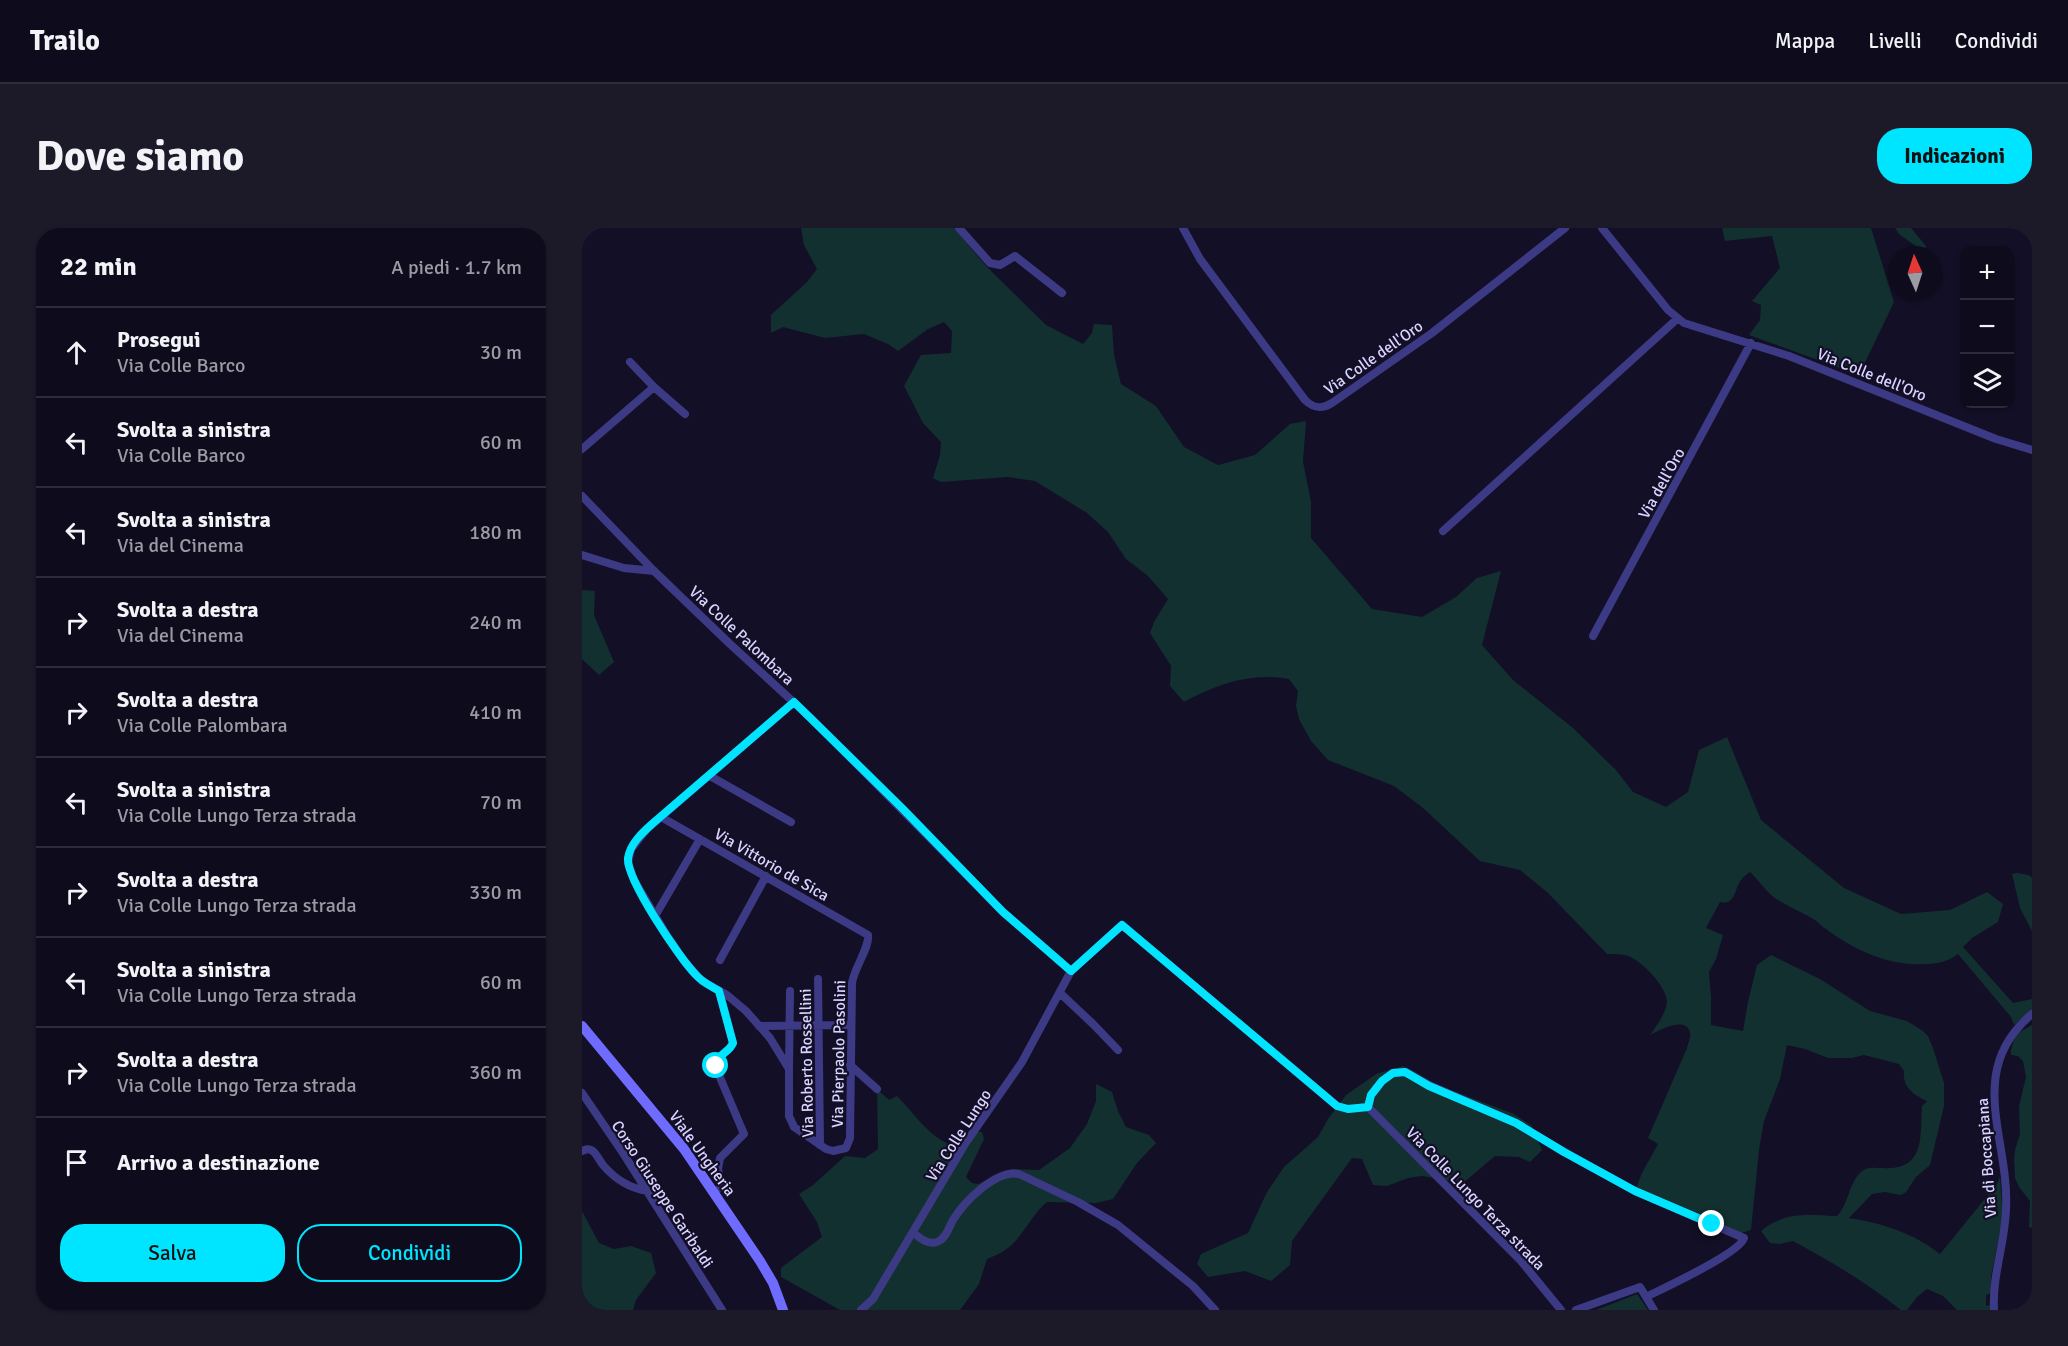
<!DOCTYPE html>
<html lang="it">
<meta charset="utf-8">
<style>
:root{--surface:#0e0b1c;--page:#1c1929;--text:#f1f3f6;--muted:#9b9ba3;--line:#2e2b3b;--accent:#00e5ff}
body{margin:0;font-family:Signika,sans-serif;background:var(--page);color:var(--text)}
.controls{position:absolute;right:18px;top:18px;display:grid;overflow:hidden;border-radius:12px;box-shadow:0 2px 4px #0004}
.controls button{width:54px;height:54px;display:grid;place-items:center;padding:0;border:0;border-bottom:2px solid var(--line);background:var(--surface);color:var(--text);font:30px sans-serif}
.compass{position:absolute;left:1306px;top:18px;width:54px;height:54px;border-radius:50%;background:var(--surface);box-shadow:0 2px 4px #0004;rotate:357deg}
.stop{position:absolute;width:18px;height:18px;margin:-14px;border:4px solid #00e5ff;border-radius:50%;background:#fff}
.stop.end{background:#00e5ff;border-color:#fff;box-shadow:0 2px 6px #0008}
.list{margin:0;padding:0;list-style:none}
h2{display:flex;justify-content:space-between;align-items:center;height:78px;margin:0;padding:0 24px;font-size:26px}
h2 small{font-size:20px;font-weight:400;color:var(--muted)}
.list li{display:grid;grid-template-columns:39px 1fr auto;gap:18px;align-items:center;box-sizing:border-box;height:90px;padding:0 24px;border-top:2px solid var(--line)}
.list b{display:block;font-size:22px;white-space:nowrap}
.list p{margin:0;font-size:20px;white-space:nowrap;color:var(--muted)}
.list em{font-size:20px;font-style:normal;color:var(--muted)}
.actions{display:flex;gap:12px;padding:18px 24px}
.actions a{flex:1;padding:14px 0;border:2px solid var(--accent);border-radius:24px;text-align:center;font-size:21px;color:var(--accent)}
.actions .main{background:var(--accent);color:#111}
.icon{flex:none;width:33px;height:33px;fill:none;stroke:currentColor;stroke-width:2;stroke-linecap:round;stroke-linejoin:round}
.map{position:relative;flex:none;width:1450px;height:1082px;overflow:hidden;border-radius:24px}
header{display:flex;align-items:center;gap:36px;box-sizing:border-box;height:84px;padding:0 30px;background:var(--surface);border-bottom:2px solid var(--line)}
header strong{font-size:28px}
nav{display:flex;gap:33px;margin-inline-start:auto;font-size:21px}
.intro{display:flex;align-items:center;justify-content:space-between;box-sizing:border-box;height:144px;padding:0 36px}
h1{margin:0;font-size:42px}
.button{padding:15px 27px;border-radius:24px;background:var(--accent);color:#111;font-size:21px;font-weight:700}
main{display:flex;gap:36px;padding:0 36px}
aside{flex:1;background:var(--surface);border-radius:24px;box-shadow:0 2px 4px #0004}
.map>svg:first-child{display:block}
.green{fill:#12302f}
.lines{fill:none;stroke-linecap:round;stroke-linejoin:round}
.minor{stroke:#3d3a85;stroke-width:8}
.secondary{stroke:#6f6bff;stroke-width:10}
.route{stroke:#00e5ff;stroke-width:8}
.labels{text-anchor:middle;stroke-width:4.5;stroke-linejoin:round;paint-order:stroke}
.street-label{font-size:16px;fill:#d9d4ff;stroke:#130f26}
</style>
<header>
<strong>Trailo</strong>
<nav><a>Mappa</a><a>Livelli</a><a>Condividi</a></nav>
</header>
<div class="intro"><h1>Dove siamo</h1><a class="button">Indicazioni</a></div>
<main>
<aside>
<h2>22 min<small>A piedi · 1.7 km</small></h2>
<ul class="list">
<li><svg class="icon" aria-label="ahead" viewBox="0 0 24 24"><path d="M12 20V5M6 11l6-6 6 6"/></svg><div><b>Prosegui</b><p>Via Colle Barco</p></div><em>30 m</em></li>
<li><svg class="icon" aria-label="left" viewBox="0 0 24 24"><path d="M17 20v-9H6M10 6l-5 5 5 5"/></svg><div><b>Svolta a sinistra</b><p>Via Colle Barco</p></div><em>60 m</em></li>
<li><svg class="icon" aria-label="left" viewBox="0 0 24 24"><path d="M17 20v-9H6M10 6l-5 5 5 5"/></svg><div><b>Svolta a sinistra</b><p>Via del Cinema</p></div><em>180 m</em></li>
<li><svg class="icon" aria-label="right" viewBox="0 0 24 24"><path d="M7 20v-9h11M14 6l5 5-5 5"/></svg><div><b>Svolta a destra</b><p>Via del Cinema</p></div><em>240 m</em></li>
<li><svg class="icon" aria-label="right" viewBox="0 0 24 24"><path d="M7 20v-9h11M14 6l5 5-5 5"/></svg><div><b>Svolta a destra</b><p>Via Colle Palombara</p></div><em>410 m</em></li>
<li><svg class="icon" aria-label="left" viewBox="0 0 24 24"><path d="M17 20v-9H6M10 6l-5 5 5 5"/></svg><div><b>Svolta a sinistra</b><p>Via Colle Lungo Terza strada</p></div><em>70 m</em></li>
<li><svg class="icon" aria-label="right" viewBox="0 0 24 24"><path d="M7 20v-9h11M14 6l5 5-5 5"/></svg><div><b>Svolta a destra</b><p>Via Colle Lungo Terza strada</p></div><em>330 m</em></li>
<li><svg class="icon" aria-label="left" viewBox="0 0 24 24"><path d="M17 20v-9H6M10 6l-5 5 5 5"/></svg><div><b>Svolta a sinistra</b><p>Via Colle Lungo Terza strada</p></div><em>60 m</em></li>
<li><svg class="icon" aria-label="right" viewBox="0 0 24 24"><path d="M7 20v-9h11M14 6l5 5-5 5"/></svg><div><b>Svolta a destra</b><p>Via Colle Lungo Terza strada</p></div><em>360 m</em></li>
<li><svg class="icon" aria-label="arrive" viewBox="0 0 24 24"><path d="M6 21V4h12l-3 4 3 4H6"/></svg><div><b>Arrivo a destinazione</b></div></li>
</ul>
<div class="actions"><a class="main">Salva</a><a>Condividi</a></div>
</aside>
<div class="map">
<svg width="1450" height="1082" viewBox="0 0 1450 1082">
<rect width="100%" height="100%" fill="#130f26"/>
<path class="green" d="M219,0h153l32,38 60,59 37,19 9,-11 2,-9 18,1 2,30 7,29 35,22 28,41 34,18 37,-10 35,-31 16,-3 -3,41 8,40v36l61,71 50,8 34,-20 21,-19 24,-7 -19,74 31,35 60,48 43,42 17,22 33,15 22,-15 11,-42 28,-13 34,83 83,68 57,26 49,-4 37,-18 16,12 -5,18 -26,16 -9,9 50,56 19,-4v11l-18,15 -3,-8 -53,-63c-11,8 -21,10 -34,10 -36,2 -70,-14 -98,-35 -4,-2 -7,-6 -11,-9 -13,-8 -27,-13 -40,-22 -10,-7 -16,-18 -25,-26 -3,2 -6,4 -8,7 -8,9 -6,27 -22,23l-14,26 17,7 -7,24 -7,13 2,25v28l32,6 5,-29 9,-37 14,-10 49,24 50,32 37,10 16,10 5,5 5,12 11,35v23l-14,59 -14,12 -10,15 -5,3 -16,-3 -13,2 -23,24c32,5 65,15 91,36l57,-70 3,-7 3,39 -12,61v16l-5,2v11l4,-1 1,5h-34l-14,-14 -16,-7 -10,8 -10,13h-6c-34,-27 -71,-49 -108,-69l-13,3 -10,-1 -9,-12c25,-20 46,-16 76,-15 12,-12 11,-32 24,-44 7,-6 13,-4 22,-4 43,3 37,-33 39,-62l5,-5c-13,-6 -25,-14 -23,-30l-5,-7 -35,-9 -12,3h-24l-23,-9 -18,-4 -7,34 -16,42 -5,29 -8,80 -13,4 -103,-43 7,-18 16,-29 -10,-6 39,-90c1,-4 4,-11 3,-15 -3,-18 -32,-2 -40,2 6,-9 16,-21 17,-33 0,-15 -27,-44 -42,-47 -5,-1 -12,-1 -18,-1l-59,-61 -28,-23 -40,-9 -57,-53 -29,-22 -66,-26 -17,-19 -12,-22 -3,-13 2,-15 -9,-12c-38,-7 -72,5 -105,23l-14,-16 1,-20 -21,-33 4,-11 14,-23 -20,-23 -22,-17 -18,-27 -21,-19 -52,-32 -27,-4 -67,5 -8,-4 7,-23 1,-13 -18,-19 -19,-37 17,-31 30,-2 1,-22 -8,-9 -16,7 -30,22 -10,-7 -24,-10 -39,4 -42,-11 -12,6v-18l36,-33 10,-13 -13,-24z
M1140,0h149l23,74 -35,73 -110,-40 11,-15 1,-15 -9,-4 28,-33 -8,-32 -47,5z
M1313,0h16l15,18 -2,6 -25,-18z
M0,362l13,1 -1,24 20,47 -15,13 -17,-16z
M1435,645l12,2 3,3v53l-12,-23 -8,-34z
M1450,797v203l-3,-1 1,-26 -11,-14 -4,-9 -1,-19 1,-9 5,-16 -1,-28 7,-29 -3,-16 -5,-5 -7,-1v-5l5,-16z
M821,838l13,6 19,12 79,30 18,12 10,24 -12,12 -11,-5 -24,-1 -32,27 -41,-7 -14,2 -21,8 -14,-1 -11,-26 -10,-1 -60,83 -2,24 -19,16 -26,-10 -37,6 -11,-13 4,-10 47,-21 19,-41 17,-25 34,-30 10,-18 18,-24 30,-21z
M514,856l16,8 6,19 8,16 23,8 7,8 -19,20 -24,36 -17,4 -49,-1c-16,13 -25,37 -42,48 -5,4 -12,6 -18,9l-8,25 -19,26h-120l-59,-33v-9l41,-31 -5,-15 -18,-28 14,-9 32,-29 20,2 13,-9 -1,-60 12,11 8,-4c18,18 32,42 57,50l15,-14h13l2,7 -18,38 6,6 6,1 33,-15 28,1 31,-22 17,-24 9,-23z
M0,983l17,32 15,6 17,-3 20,7 5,20 -20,27 -3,10h-51z
M1055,1066l11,16h-52z"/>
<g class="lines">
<path class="minor" d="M377,0l31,35 10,2 15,-9 47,37
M601,0l17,31 105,141c9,9 17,9 27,3l100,-70 133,-105
M1020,0l66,82 16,13 105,33 207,83 36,11
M48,134l24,25
M0,221l72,-62 31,27
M0,268l72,75 76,73 82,75 191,193 68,59
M861,303l234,-212
M0,327l42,13 30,3
M1011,408l158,-293
M128,548l81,46
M79,589l207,118c2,12 -14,33 -16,48l-2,155 -4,10 -13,3 -7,-2 -32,-22 -5,-11v-47l-19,-31 -24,-27 -19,-16 -25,-14 -18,-20 -18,-27 -32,-54 -6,-17 3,-14 16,-20 147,-127
M73,688l45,-77
M138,732l46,-84
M236,751l2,166
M478,765l33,31 25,26
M177,798l91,-1
M268,837l27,24
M207,839l1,-76
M0,865l41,60 99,157
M786,879l3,-12 11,-14 11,-8 12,-1 24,13 87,38 48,29 71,39 109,47c-4,15 -80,50 -98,59
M0,923c3,-1 5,-3 9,-1 5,2 8,10 12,15 11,13 26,23 44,26
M132,965l7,-7 -3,-17 2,-11 24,-24 -28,-66 2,-10 12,-10 3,-5 -14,-52
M331,1004c6,6 15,13 24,10 9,-3 12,-15 16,-22 11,-18 43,-51 66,-46l59,28 40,23 75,61 22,24
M279,1082l12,-11 92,-155 57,-82 49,-91 51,-46 215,181 11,3 20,-2 153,154 40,49
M994,1082l64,-23 14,23
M1412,1082c-2,-35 11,-66 12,-101 4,-69 -42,-138 26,-195"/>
<path class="secondary" d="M0,798l102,123 76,112 13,22 10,27"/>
</g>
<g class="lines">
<path class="route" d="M134,838c1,-12 13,-13 17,-23l-14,-52c-8,-5 -17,-9 -23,-16 -16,-16 -70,-96 -68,-117 2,-14 14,-25 24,-34l142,-122 108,106 101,104 68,59 51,-46 215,181 11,3 20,-2 3,-12 11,-14 11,-8 12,-1 24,14 87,37 48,29 71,39 77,33"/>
</g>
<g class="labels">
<g class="street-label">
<text transform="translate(791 129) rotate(-35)" y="6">Via Colle dell'Oro</text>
<text transform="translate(1290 146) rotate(22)" y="6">Via Colle dell'Oro</text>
<text transform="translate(1079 255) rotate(-61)" y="6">Via dell'Oro</text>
<text transform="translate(160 407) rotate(43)" y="6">Via Colle Palombara</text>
<text transform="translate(190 636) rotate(30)" y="6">Via Vittorio de Sica</text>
<text transform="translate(256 826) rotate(-89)" y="6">Via Pierpaolo Pasolini</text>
<text transform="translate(224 835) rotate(-91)" y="6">Via Roberto Rossellini</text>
<text transform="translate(376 907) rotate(-57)" y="6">Via Colle Lungo</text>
<text transform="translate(121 925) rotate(54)" y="6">Viale Ungheria</text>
<text transform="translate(1404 930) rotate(-94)" y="6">Via di Boccapiana</text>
<text transform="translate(81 966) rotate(57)" y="6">Corso Giuseppe Garibaldi</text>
<text transform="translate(894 970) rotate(46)" y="6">Via Colle Lungo Terza strada</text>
</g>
</g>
</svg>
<div class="controls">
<button>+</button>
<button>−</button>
<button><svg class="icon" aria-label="layers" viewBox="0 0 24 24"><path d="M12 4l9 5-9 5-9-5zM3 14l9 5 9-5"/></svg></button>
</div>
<svg class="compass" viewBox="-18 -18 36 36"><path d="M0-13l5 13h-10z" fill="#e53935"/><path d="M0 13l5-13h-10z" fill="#9b9ba3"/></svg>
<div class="stop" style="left:134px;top:838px"></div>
<div class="stop end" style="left:1130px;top:996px"></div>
</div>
</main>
